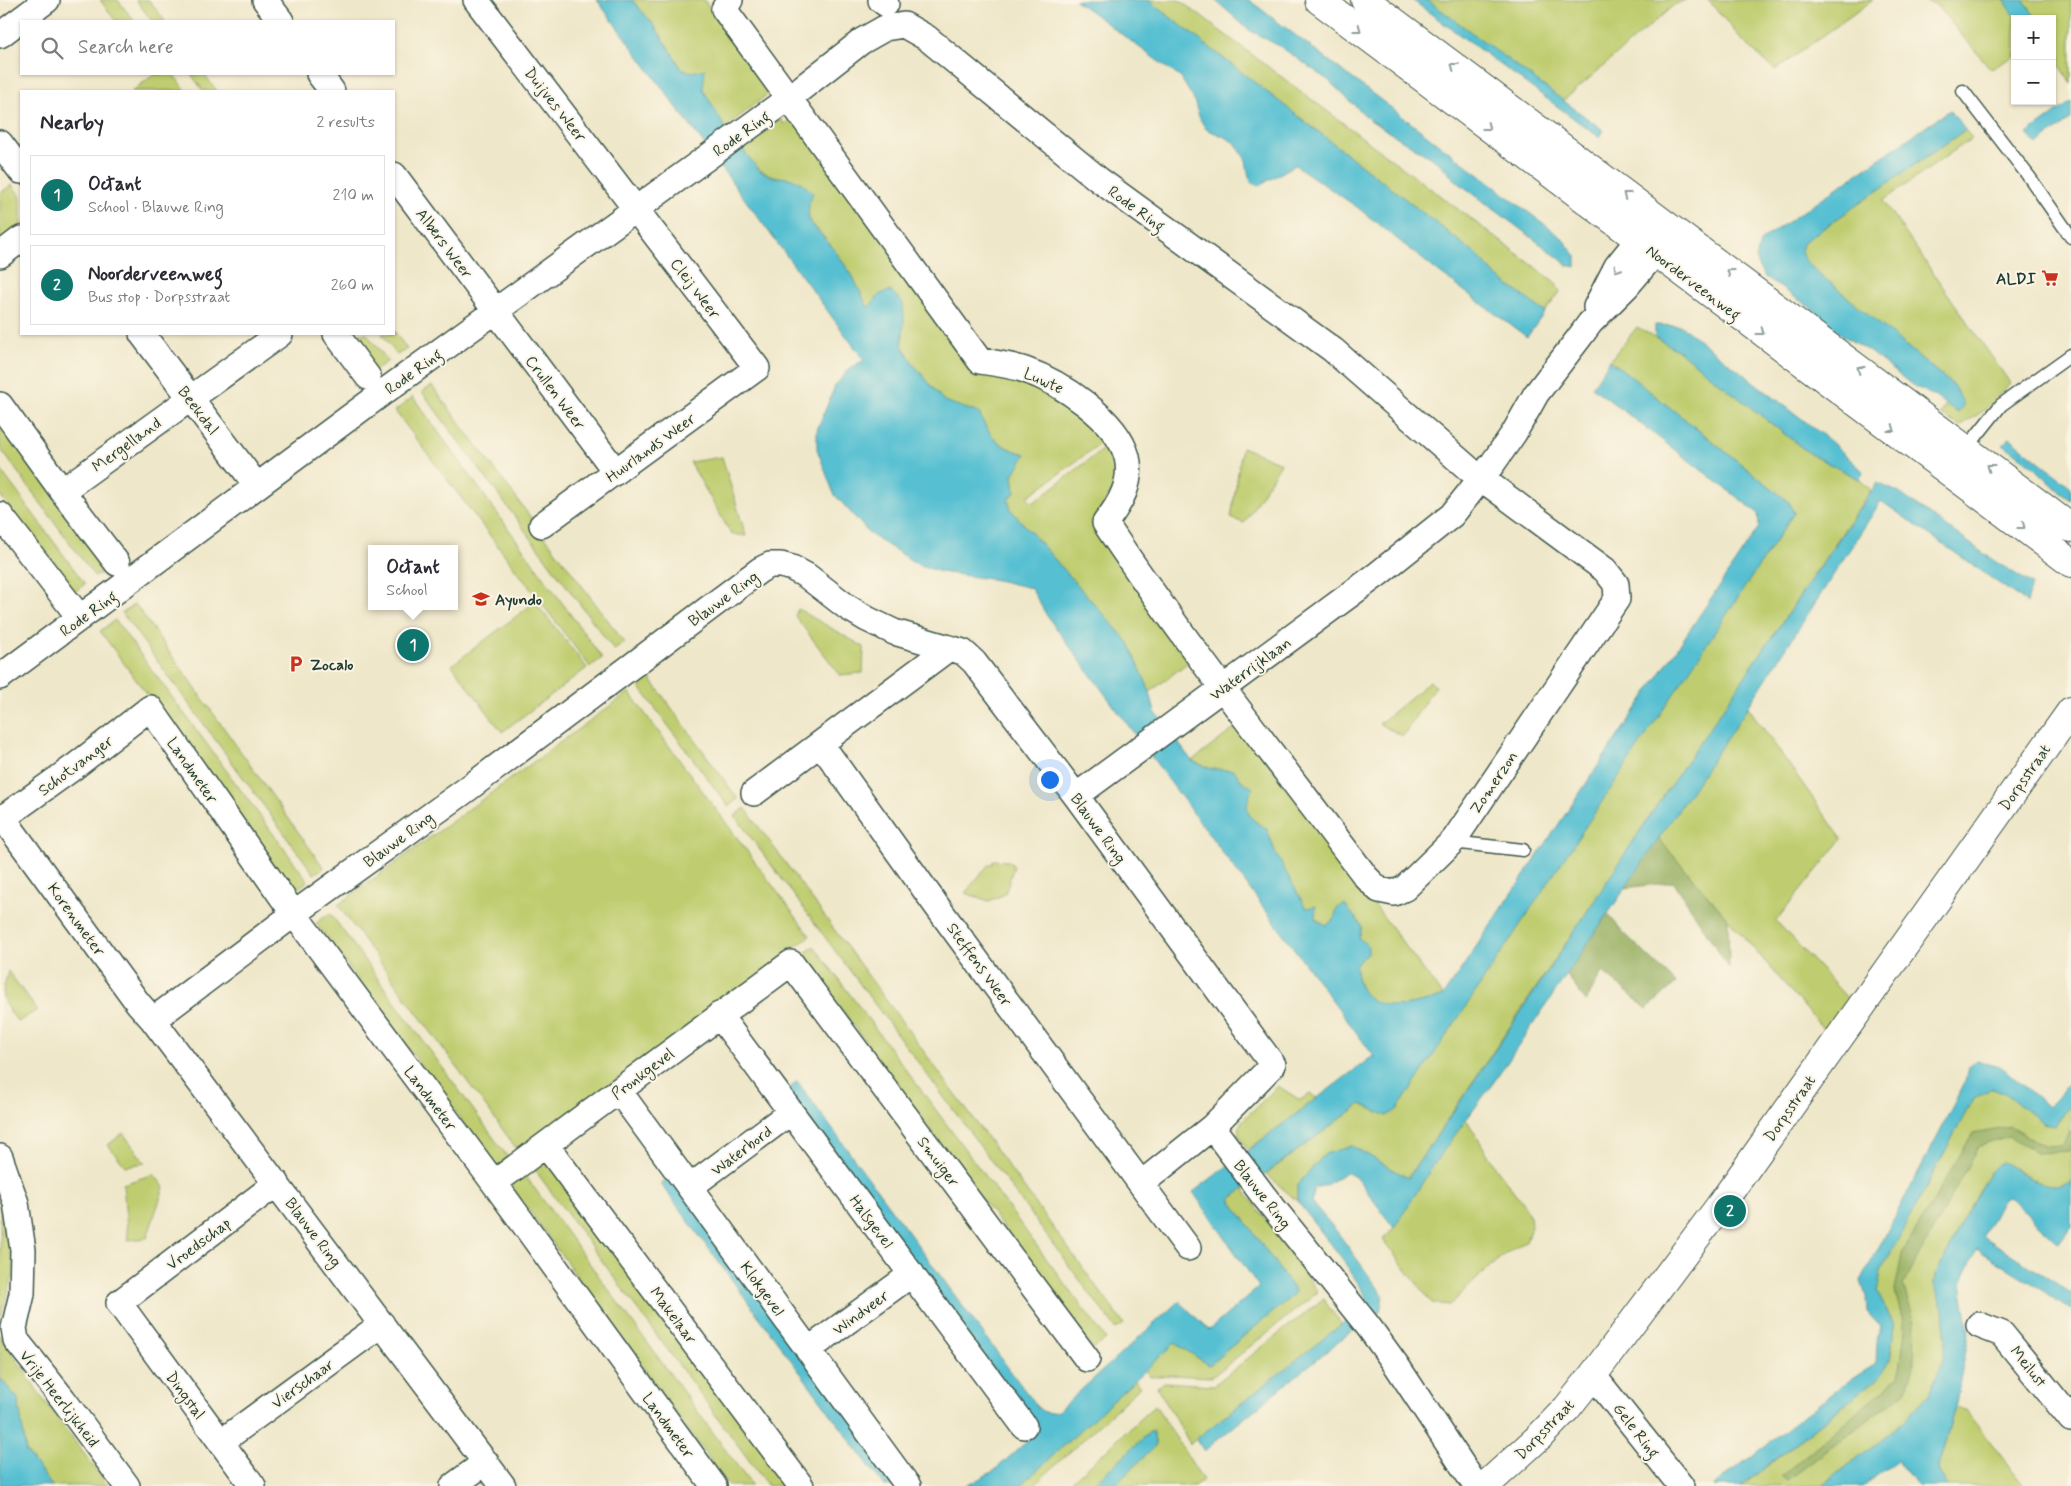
<!DOCTYPE html>
<meta charset="utf-8">
<style>
:root{--surface:#fff;--page:#f7f7f7;--text:#2b2b33;--muted:#7c7c81;--line:#e1e1e2;--accent:#0f766e}
body{margin:0;font-family:Mynerve,sans-serif;background:var(--page);color:var(--text)}
.controls{position:absolute;right:15px;top:15px;display:grid;overflow:hidden;border-radius:0px;box-shadow:0 1px 4px #0004}
.controls button{width:45px;height:45px;display:grid;place-items:center;padding:0;border:0;border-bottom:1px solid var(--line);background:var(--surface);color:var(--text);font:25px sans-serif}
.you{position:absolute;left:1049px;top:779px;width:18px;height:18px;margin:-12px;border:4px solid #fff;border-radius:50%;background:#1a73e8;box-shadow:0 0 0 8px #1a73e833}
.badge{display:grid;place-items:center;width:32px;height:32px;border-radius:50%;background:var(--accent);color:#fff;font-size:16px;font-weight:700}
.pin{position:absolute;translate:-50% -50%;border:2px solid #fff;box-shadow:0 1px 5px #0006}
.popup{position:absolute;left:368px;top:545px;width:90px;height:65px;box-sizing:border-box;display:grid;place-content:center;border-radius:0px;background:var(--surface);filter:drop-shadow(0 1px 4px #0005);font-size:16px;white-space:nowrap;color:var(--muted)}
.popup b{font-size:19px;color:var(--text)}
.popup::after{content:'';position:absolute;left:50%;top:100%;margin-left:-10px;border:10px solid transparent;border-top-color:var(--surface)}
.list{margin:0;padding:0;list-style:none}
h2{display:flex;justify-content:space-between;align-items:center;height:65px;margin:0;padding:0 20px;font-size:21px}
h2 small{font-size:16px;font-weight:400;color:var(--muted)}
.list li{display:grid;grid-template-columns:32px 1fr auto;gap:15px;align-items:center;box-sizing:border-box;height:80px;margin:0 10px 10px;padding:0 10px;border:1px solid var(--line);border-radius:0px}
.list b{display:block;font-size:19px;white-space:nowrap}
.list p{margin:0;font-size:16px;white-space:nowrap;color:var(--muted)}
.list em{font-size:16px;font-style:normal;color:var(--muted)}
.icon{flex:none;width:28px;height:28px;fill:none;stroke:currentColor;stroke-width:2;stroke-linecap:round;stroke-linejoin:round}
.map{position:relative;flex:none;width:2071px;height:1486px;overflow:hidden}
.search{position:absolute;background:var(--surface);box-shadow:0 1px 4px #0004;left:20px;top:20px;width:375px;height:55px;display:flex;align-items:center;gap:12px;box-sizing:border-box;padding:0 18px;border-radius:0px;color:var(--muted);font-size:19px}
.panel{position:absolute;background:var(--surface);box-shadow:0 1px 4px #0004;left:20px;top:90px;width:375px;height:245px;border-radius:0px}
.map>svg:first-child{display:block}
.green{fill:#bfcd6f;stroke:#6f8552}
.forest{fill:#97b062;stroke:#5b764b}
.water{fill:#56c0d2;stroke:#3a7e83}
.lines{fill:none;stroke-linecap:round;stroke-linejoin:round}
.service-casing{stroke:#3e564a;stroke-width:15}
.minor-casing{stroke:#3e564a;stroke-width:28}
.tertiary-casing{stroke:#3e564a;stroke-width:30}
.service{stroke:#fff;stroke-width:12}
.minor{stroke:#fff;stroke-width:25}
.tertiary{stroke:#fff;stroke-width:28}
.oneway{stroke:#8f9e9a}
.labels{text-anchor:middle;stroke-width:4;stroke-linejoin:round;paint-order:stroke}
.street-label{font-size:16px;fill:#1f3d34;stroke:#fcf5e5}
.poi-label{font-size:16px;font-weight:bold;fill:#1f3d34;stroke:#fcf5e5;text-anchor:start}
</style>
<div class="map">
<svg width="2071" height="1486" viewBox="0 0 2071 1486">
<rect width="100%" height="100%" fill="#fcf5e5"/>
<filter id="ink" filterUnits="userSpaceOnUse"><feTurbulence type="fractalNoise" baseFrequency=".02" numOctaves="2"/><feDisplacementMap in="SourceGraphic" scale="10" xChannelSelector="R" yChannelSelector="G"/><feConvolveMatrix kernelMatrix="1 2 1 2 8 2 1 2 1" color-interpolation-filters="sRGB"/></filter>
<filter id="wash" filterUnits="userSpaceOnUse"><feTurbulence type="fractalNoise" baseFrequency=".0096" numOctaves="4" result="noise"/><feDisplacementMap in="SourceGraphic" scale="20" xChannelSelector="R" yChannelSelector="G"/><feGaussianBlur stdDeviation="1.12" result="paint"/><feColorMatrix in="noise" values="0 0 0 0 0 0 0 0 0 0 0 0 0 0 0 0 0 1.4 0 .05"/><feComposite in="paint" operator="in"/></filter>
<g filter="url(#wash)">
<rect width="100%" height="100%" fill="#efe7c9"/>
<path class="green" d="M100,0h18l16,21h-18z
M136,0h13l16,21h-13z
M632,0h72l65,93 -44,35 -33,-56 -10,-3 -28,-44z
M1148,0h31l376,282 5,10 -15,20 -49,-36 -18,-20 -74,-58z
M1427,0h259l-12,5 -111,96z
M1708,0h165l-98,70 -33,-30z
M1920,0h84l13,19h-2v37l-24,13 -56,-65z
M2023,0h48v84l-14,-22 4,-3 -9,-16v-24h-15z
M155,74h18l13,17h-54z
M191,74h13l13,17h-14z
M796,116l182,253 66,17 64,52 -81,59 6,6 78,-60 10,31 -18,33 -12,15 100,138 -41,32 -21,-49 -118,-133 -3,-11 7,-6 -2,-18 12,-21c-25,-6 -36,-17 -46,-41l-35,-12 -30,-36 -12,-20 2,-27 -36,-10 -16,-33 -19,-27 -25,-29 1,-15 -20,-26c-26,-2 -31,-8 -46,-28l38,-31 3,5z
M1965,130l7,8 -89,63 127,182 -25,27 -25,16 -19,-11 4,-11 13,9 -5,-28 -143,-119c-8,-9 -12,-14 -5,-25z
M12,185l9,12v29l-21,15v-48z
M1637,327l42,24 131,103 49,25 12,11 -463,688 -56,-32 -55,39v16l-31,-27 95,-70 26,12 407,-603 -5,-11 -179,-142z
M394,331l13,18 -10,6 -15,-21h12z
M346,334h21l21,27 -14,10z
M432,386l193,257 -11,7 -192,-258z
M413,397l189,261 -12,9 -195,-256z
M0,417l110,150 -15,10 -95,-129z
M1242,447l39,16 -37,60 -13,-5z
M722,457l24,79 -15,-2 -41,-72z
M0,469l85,115 -12,9 -73,-98z
M535,602l52,66 -85,64 -50,-67z
M135,604l189,264 -10,6 -192,-261z
M798,609l66,38 -1,26 -23,2 -45,-59z
M115,620l193,261 -15,11 -193,-261z
M649,677l89,122 -10,7 -90,-121z
M1430,681l5,5 -32,50 -24,-12z
M629,692l181,244 -291,216 -181,-247z
M1748,707l94,132 -66,82 73,79 -23,32 -168,-194z
M1239,725l204,271c-22,8 -55,17 -76,1 -9,-8 -10,-21 -12,-32l12,-12 -8,-15 3,-12 -28,-7 -8,7c-27,-16 -49,-67 -59,-97 -20,-11 -25,-20 -15,-41l-11,-8 -7,-10 -23,-1 -19,-8z
M745,808l379,516 -8,5 -381,-513z
M994,860l15,1 5,5 -9,28 -16,7 -24,-8 24,-29h3z
M330,913l179,246 -13,8 -180,-244z
M814,946l292,393 -13,10 -291,-393z
M8,971l29,39 -19,12c-18,-24 -18,-21 -10,-51z
M1278,1086l22,14 10,-6 7,4 -69,52 -10,-15 3,-13z
M1992,1088l15,6 36,29 12,3 16,-22v77c-21,10 -34,2 -51,-10 -6,-4 -15,-5 -22,-7l-8,8 -34,59 -6,17 -15,27 -1,9 9,25 3,34 -4,21 -14,31 -25,27 -81,64h-80l139,-110 9,-15 4,-36 -17,-33 4,-21 92,-172z
M1466,1119l30,49 26,34 8,15 1,10 -5,15c-29,13 -52,41 -76,63l-18,-2 -49,-63 11,-12 42,-67z
M123,1133l22,30 -20,3 -17,-21z
M545,1156l247,330h-24l-236,-320z
M154,1174l10,13 -17,51 -19,2 -5,-56z
M524,1174l228,312h-23l-219,-302z
M0,1188l2,4 12,81 -14,46z
M1244,1189l74,103 -106,85 -42,-2 -20,2 -5,-7 30,-27 34,22 87,-72 -66,-94z
M1323,1299l19,26 -152,119 -33,-57 7,-5 50,3z
M0,1335l43,64 65,87h-56l-26,-34 -8,-53 -18,-21z
M1135,1380l5,7 -107,99h-13z
M1155,1405l48,75 -7,6h-82l42,-41 -4,-15 -61,56h-24z
M1955,1408l11,2 58,76h-76l-9,-14 -1,-5z"/>
<path class="forest" d="M1658,838l70,81 1,49 -55,-86 -50,6z
M1607,913l16,19 53,51 -29,26 -45,-38 -16,31 -20,-28z
M2010,1126l35,20 17,-1 9,-15v17l-3,4 -30,2 -30,-16 -30,10 -75,138 12,37 -1,40 -9,30 -117,88 -7,-4 118,-99 6,-47 -10,-39 7,-37 71,-121z"/>
<path class="water" d="M597,0h35l22,25 28,44 10,3 13,-3 -2,20 22,39 35,43 14,6 15,1 13,5 11,10 -4,11 -1,16 25,28 19,27 16,33 12,-14 11,-3 12,12 1,15 -2,27 12,20 30,36 35,12c10,24 21,35 47,41l-13,21 2,18 -7,6 3,11 118,133 21,49 5,20 37,49 19,8 23,1 7,10 12,8c-11,21 -6,30 14,41l8,23 31,56 10,-2 -1,13 11,7 8,-7 3,-11 8,-3 17,21 -3,12 9,8v7l-13,12c2,11 3,24 13,32 20,16 53,7 75,-1l316,-469 -1,-14 -166,-126 18,-27 179,142 5,11 -397,597 -10,6 -26,-12 -131,95 66,94 -87,72 -34,-22 -155,143h-54l29,-16 40,-36 -1,-9 -247,-334 10,-10 240,326c7,6 11,7 21,4l121,-110 30,29 50,-43 -66,-95 180,-136 3,3 -329,-443 -16,-28 -34,-8 -57,-8 -23,-8 -47,-30 -36,-40 -17,-45v-19l18,-44 14,-17 15,-9z
M1075,0h73l256,198 74,58 18,20 49,36 -18,25 -86,-63 -84,-67 -62,-42 -36,21 -7,-3 -3,-6 -3,-17 -10,-16 -9,-6 -21,-9 -6,-10 -7,-21 -12,-20z
M1215,0h34l312,237 15,19v11l-8,-2 -113,-85 -16,-17 -69,-43 -42,-40 -47,-33 -32,-17z
M1412,0h15l14,10 162,120 -4,7z
M2004,0h19l14,19h-20z
M2071,102v17l-34,26 -10,-11z
M1950,110l15,20 -160,111c-7,11 -3,16 5,25l143,119 11,19 -6,9 -24,-17 -22,-11 -42,-33 -28,-17 -28,-25 -49,-33 -7,-11 -2,-7 4,-17 10,-8z
M1655,325l26,1 147,113 36,33 -5,7 -49,-25 -131,-103 -24,-14z
M2010,438l61,49v13l-10,-7 -29,-28 -29,-21z
M1877,483l21,9 98,70 36,22 -5,19 -146,-102 -133,206 -252,372 -60,82 -42,67 -37,-50 -11,-6 -20,13 -12,3 -2,14 26,31 45,62 -3,17 -36,25 -140,114 -8,-12 170,-134 1,-8 -26,-40 -44,-56v-16l28,-31 27,-8 56,32 117,-172 130,-198z
M1976,1060l27,8 45,39 23,-26v23l-16,22 -12,-3 -36,-29 -15,-6 -19,11 -92,172 -4,21 17,33 -4,36 -9,15 -140,110h-28l137,-106 26,-16 1,-23 3,-15 -13,-14 -1,-16 -5,-15 80,-152 24,-47 3,-15z
M2002,1162c23,11 42,32 69,19v45l-12,17 -51,-46 -3,1 -3,2 -19,36 88,57v17l-33,-23 -61,-38 -16,34 8,50 -14,75 -17,59 1,5 9,14h-31l-19,-26 -35,26h-41l81,-64 25,-27 14,-31 4,-21 -3,-34 -9,-25 1,-9 15,-27 6,-17 34,-59 8,-8z
M671,1177l232,309h-19l-223,-302z
M0,1378l18,21 8,53 26,34 -52,-1z
M1152,1430l4,15 -42,41h-23z"/>
</g>
<g filter="url(#ink)">
<g class="lines">
<g class="service-casing">
<path id="service" d="M1963,91l67,87 41,59
M1966,449l35,-44 70,-50
M1454,840l7,3 62,7"/>
</g>
<g class="minor-casing">
<path id="minor" d="M265,0l16,21
M476,0l281,368 -215,157
M881,0l5,4
M0,35l47,-35
M319,74l13,17
M0,143l21,28
M394,175l222,297
M0,255l21,-16
M1596,307l21,-41 21,-26 18,-10
M142,334l115,152
M336,334l32,43
M0,405l62,86 218,-157
M62,491l55,72
M0,515l80,103
M0,677l381,-283 408,-296 73,-57 23,-13 19,-3 23,13 171,141 235,171 137,120 135,100 11,14 1,15 -163,241 -49,48 -11,5 -15,-3 -13,-13c-88,-117 -180,-232 -261,-354 15,-19 28,-41 22,-66 -10,-38 -67,-75 -102,-87 -14,-5 -30,-7 -45,-9l-256,-352 6,-9
M821,744l115,161 252,343
M754,793l195,-145
M1076,796l302,-222 74,-59 41,-52 21,-30 22,-39 43,-56 11,-15 37,-37 28,-33 7,-21
M3,818l135,185 15,17
M0,820l74,-53 76,-59 144,206 200,269 220,303
M719,1015l305,411
M619,1091l289,395
M546,1145l255,341
M0,1157l16,46 7,47 -1,44 -8,34 2,12 47,59 64,87
M494,1183l297,-220 296,396
M1142,1183l70,-56
M690,1187l101,-75
M1979,1325l23,9 69,85
M808,1350l104,-76
M1593,1375l88,111
M221,1442l161,-118
M253,1486l-134,-183 158,-120
M453,1486l33,-24
M503,1486l-350,-466 141,-106 172,-124 294,-220 10,-5h11l11,3 15,8 40,31 20,12 27,13 69,20 11,10 102,134 197,269 -61,62 51,68 105,131 29,40 79,120"/>
</g>
<g class="tertiary-casing">
<path id="tertiary" d="M1319,0l752,563
M1365,0l706,528
M1485,1486l54,-49 28,-29 26,-33 126,-168 352,-496"/>
</g>
<use href="#service" class="service"/>
<use href="#minor" class="minor"/>
<use href="#tertiary" class="tertiary"/>
</g>
<defs><path id="oneway-chevron" d="M-2-3.5L2.5 0L-2 3.5" fill="none" stroke-width="1.6" stroke-linecap="round" stroke-linejoin="round" transform="scale(1.25)"/></defs>
<g class="oneway">
<use href="#oneway-chevron" transform="translate(1358 29) rotate(37)"/>
<use href="#oneway-chevron" transform="translate(1454 66) rotate(-143)"/>
<use href="#oneway-chevron" transform="translate(1487 127) rotate(37)"/>
<use href="#oneway-chevron" transform="translate(1626 195) rotate(-142)"/>
<use href="#oneway-chevron" transform="translate(1617 269) rotate(122)"/>
<use href="#oneway-chevron" transform="translate(1730 272) rotate(-144)"/>
<use href="#oneway-chevron" transform="translate(1761 332) rotate(37)"/>
<use href="#oneway-chevron" transform="translate(1860 369) rotate(-143)"/>
<use href="#oneway-chevron" transform="translate(1892 429) rotate(37)"/>
<use href="#oneway-chevron" transform="translate(1990 467) rotate(-143)"/>
<use href="#oneway-chevron" transform="translate(2022 526) rotate(37)"/>
</g>
</g>
<defs>
<g id="supermarket-bare" transform="scale(1.35)"><path d="M-6-5.5h2.5l.6 2H6L4.5 2H-2.5L-4.4-4H-6ZM-1.5 3.2a1.3 1.3 0 1 0 .1 0ZM3 3.2a1.3 1.3 0 1 0 .1 0Z" fill="#c8321e" stroke="#fcf5e5" stroke-width="2.5" paint-order="stroke"/></g>
<g id="school-bare" transform="scale(1.35)"><path d="M0-5L7-2L0 1L-7-2ZM-4 1L0 2.5L4 1V4Q0 6-4 4Z" fill="#c8321e" stroke="#fcf5e5" stroke-width="2.5" paint-order="stroke"/></g>
<g id="parking-bare" transform="scale(1.35)"><path d="M-3.5-5.5H1a3.5 3.5 0 0 1 0 7H-1V5.5H-3.5ZM-1-3.4V-.6H.8a1.4 1.4 0 0 0 0-2.8Z" fill="#c8321e" stroke="#fcf5e5" stroke-width="2.5" paint-order="stroke"/></g>
</defs>
<g fill-rule="evenodd">
<use href="#supermarket-bare" x="2050" y="278"/>
<use href="#school-bare" x="481" y="599"/>
<use href="#parking-bare" x="296" y="664"/>
</g>
<g class="labels">
<g class="street-label">
<text transform="translate(556 104) rotate(52)" y="6">Duijves Weer</text>
<text transform="translate(741 133) rotate(-36)" y="6">Rode Ring</text>
<text transform="translate(1137 208) rotate(36)" y="6">Rode Ring</text>
<text transform="translate(445 243) rotate(53)" y="6">Albers Weer</text>
<text transform="translate(1694 282) rotate(37)" y="6">Noorderveenweg</text>
<text transform="translate(696 288) rotate(53)" y="6">Cleij Weer</text>
<text transform="translate(413 371) rotate(-36)" y="6">Rode Ring</text>
<text transform="translate(1044 380) rotate(24)" y="6">Luwte</text>
<text transform="translate(556 392) rotate(53)" y="6">Crullen Weer</text>
<text transform="translate(199 410) rotate(53)" y="6">Beekdal</text>
<text transform="translate(126 444) rotate(-36)" y="6">Mergelland</text>
<text transform="translate(650 447) rotate(-36)" y="6">Huurlands Weer</text>
<text transform="translate(723 598) rotate(-36)" y="6">Blauwe Ring</text>
<text transform="translate(88 613) rotate(-36)" y="6">Rode Ring</text>
<text transform="translate(1250 668) rotate(-36)" y="6">Waterrijklaan</text>
<text transform="translate(75 765) rotate(-37)" y="6">Schotvanger</text>
<text transform="translate(193 770) rotate(55)" y="6">Landmeter</text>
<text transform="translate(2024 777) rotate(-55)" y="6">Dorpsstraat</text>
<text transform="translate(1493 782) rotate(-56)" y="6">Zomerzon</text>
<text transform="translate(1099 828) rotate(54)" y="6">Blauwe Ring</text>
<text transform="translate(398 839) rotate(-36)" y="6">Blauwe Ring</text>
<text transform="translate(77 919) rotate(54)" y="6">Korenmeter</text>
<text transform="translate(980 964) rotate(54)" y="6">Steffens Weer</text>
<text transform="translate(642 1073) rotate(-37)" y="6">Pronkgevel</text>
<text transform="translate(431 1098) rotate(53)" y="6">Landmeter</text>
<text transform="translate(1789 1108) rotate(-55)" y="6">Dorpsstraat</text>
<text transform="translate(741 1150) rotate(-37)" y="6">Waterbord</text>
<text transform="translate(939 1161) rotate(53)" y="6">Smuiger</text>
<text transform="translate(1263 1194) rotate(52)" y="6">Blauwe Ring</text>
<text transform="translate(872 1221) rotate(53)" y="6">Halsgevel</text>
<text transform="translate(314 1232) rotate(53)" y="6">Blauwe Ring</text>
<text transform="translate(198 1243) rotate(-37)" y="6">Vroedschap</text>
<text transform="translate(763 1288) rotate(54)" y="6">Klokgevel</text>
<text transform="translate(860 1312) rotate(-36)" y="6">Windveer</text>
<text transform="translate(674 1315) rotate(53)" y="6">Makelaar</text>
<text transform="translate(2029 1366) rotate(51)" y="6">Meilust</text>
<text transform="translate(302 1383) rotate(-36)" y="6">Vierschaar</text>
<text transform="translate(186 1395) rotate(54)" y="6">Dingstal</text>
<text transform="translate(60 1398) rotate(52)" y="6">Vrije Heerlijkheid</text>
<text transform="translate(669 1425) rotate(54)" y="6">Landmeter</text>
<text transform="translate(1544 1429) rotate(-46)" y="6">Dorpsstraat</text>
<text transform="translate(1637 1430) rotate(52)" y="6">Gele Ring</text>
</g>
<g class="poi-label">
<text x="2036" y="284" text-anchor="end">ALDI</text>
<text x="495" y="605">Ayundo</text>
<text x="310" y="670">Zocalo</text>
</g>
</g>
</svg>
<div class="controls">
<button>+</button>
<button>−</button>
</div>
<div class="you"></div>
<div class="pin badge" style="left:413px;top:645px">1</div>
<div class="popup"><b>Octant</b>School</div>
<div class="pin badge" style="left:1730px;top:1211px">2</div>
<div class="search"><svg class="icon" aria-label="search" viewBox="0 0 24 24"><circle cx="10" cy="10" r="6"/><path d="M15 15l6 6"/></svg>Search here</div>
<section class="panel">
<h2>Nearby<small>2 results</small></h2>
<ul class="list">
<li><span class="badge">1</span><div><b>Octant</b><p>School · Blauwe Ring</p></div><em>210 m</em></li>
<li><span class="badge">2</span><div><b>Noorderveenweg</b><p>Bus stop · Dorpsstraat</p></div><em>260 m</em></li>
</ul>
</section>
</div>
